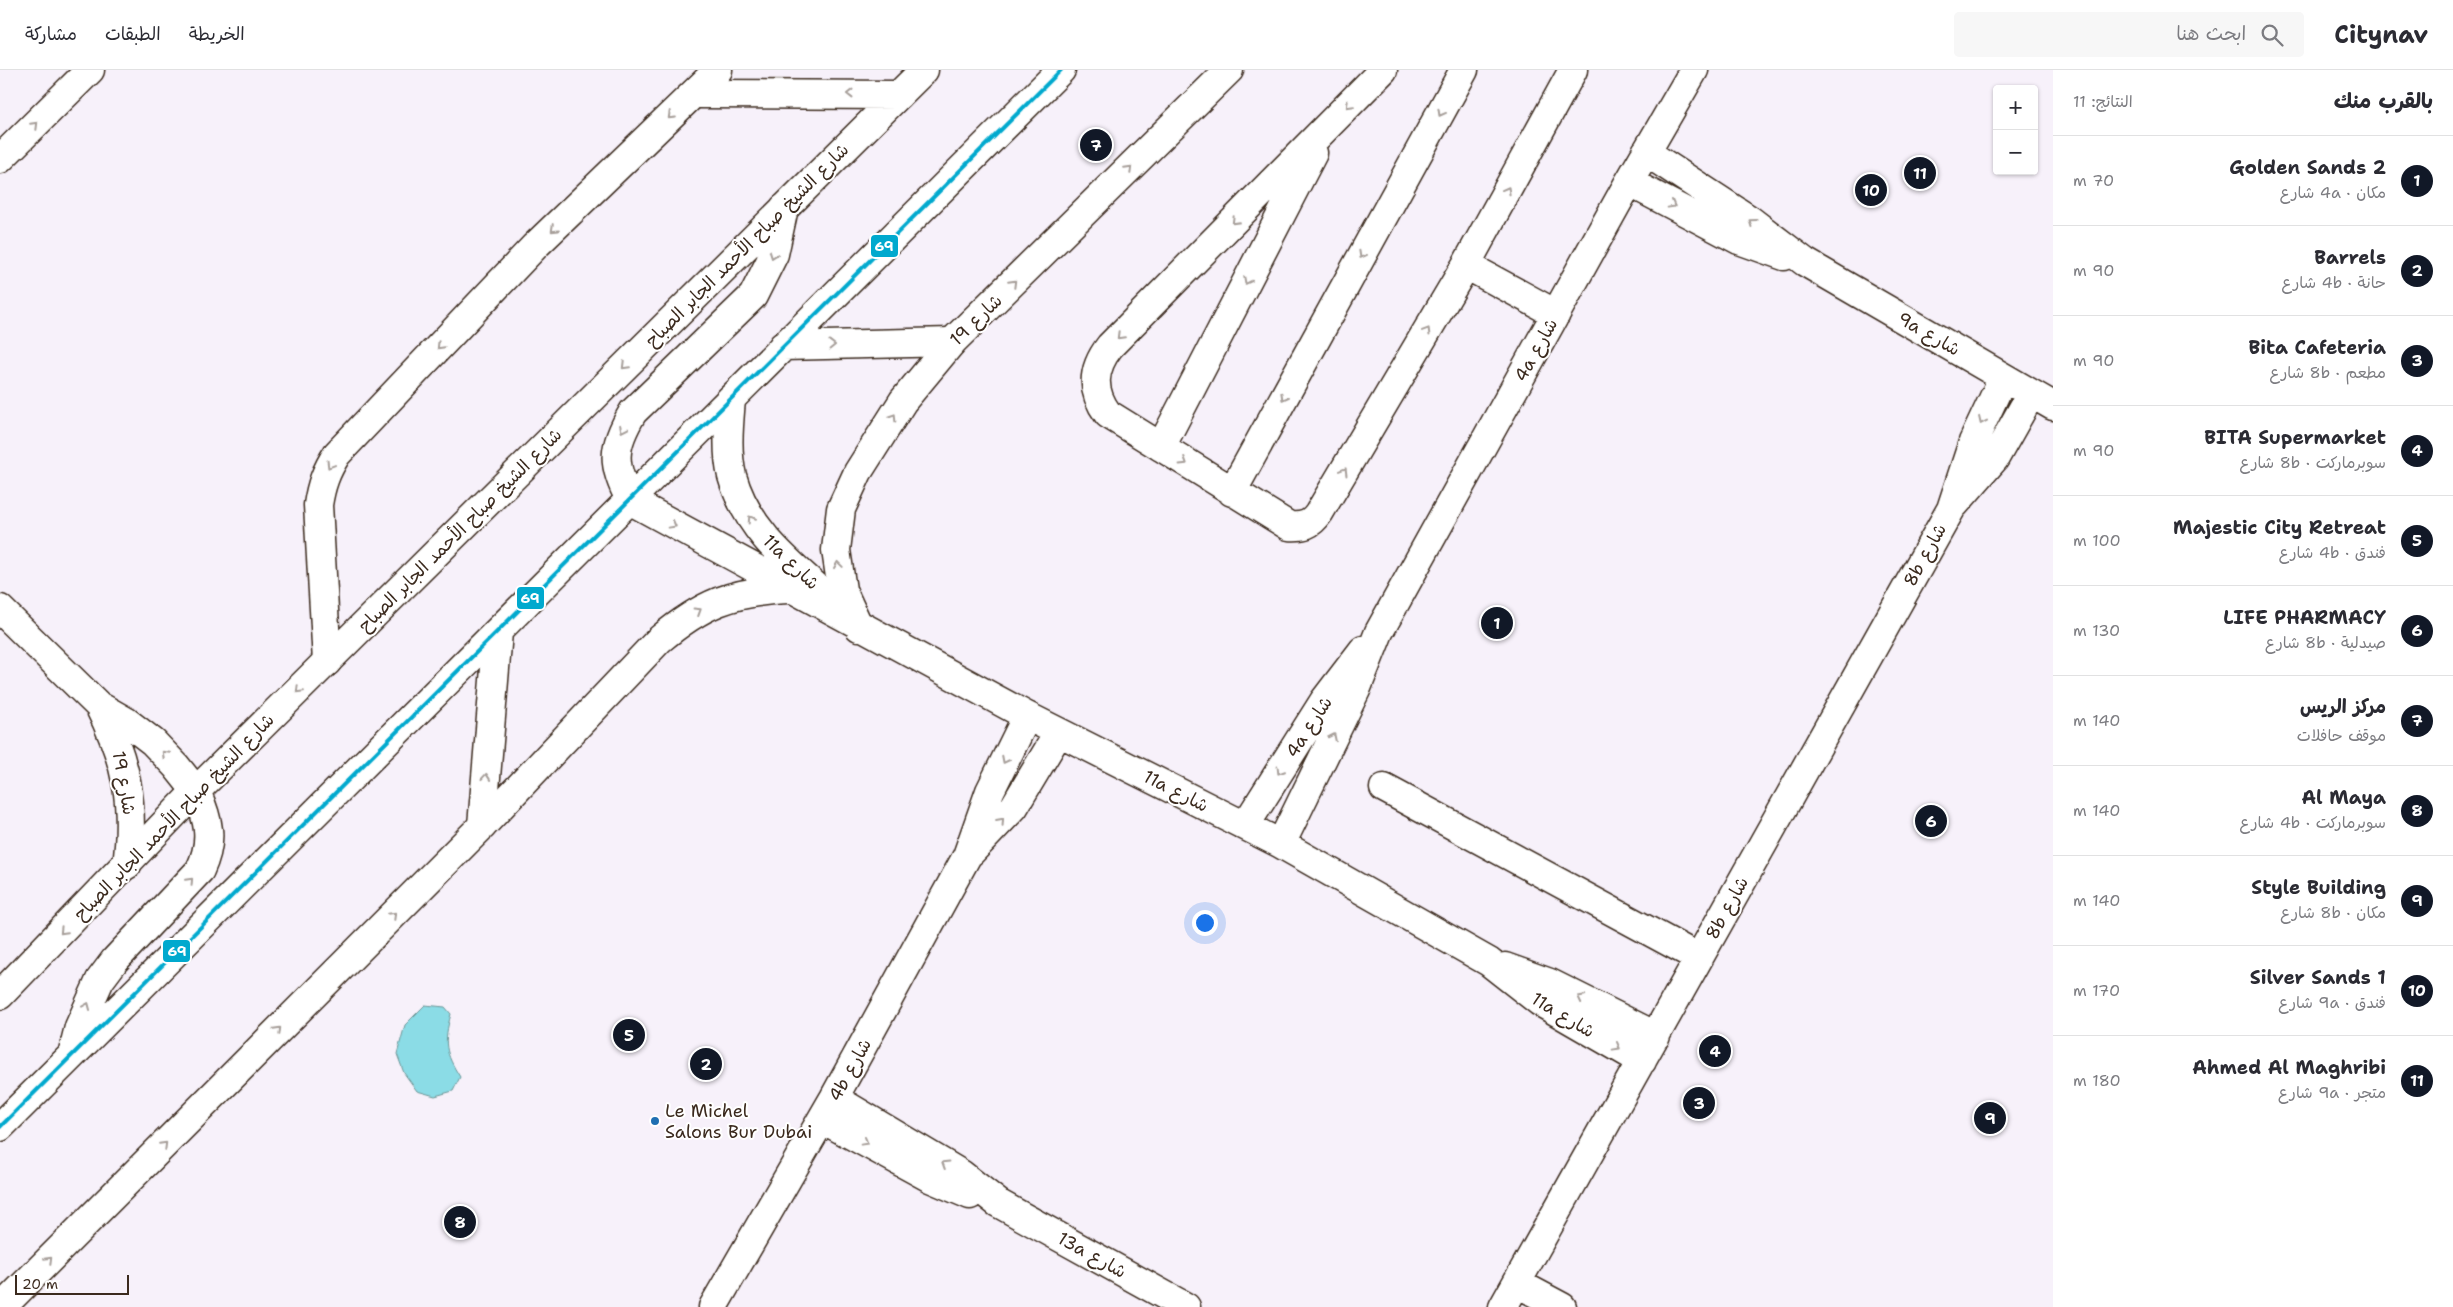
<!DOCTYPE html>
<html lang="ar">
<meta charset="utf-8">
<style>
:root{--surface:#fff;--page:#f7f7f7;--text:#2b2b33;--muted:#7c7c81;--line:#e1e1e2;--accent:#111827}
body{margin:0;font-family:"Shantell Sans","Playpen Sans Arabic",sans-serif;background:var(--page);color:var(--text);direction:rtl}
.controls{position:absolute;right:15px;top:15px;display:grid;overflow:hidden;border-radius:5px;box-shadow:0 1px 4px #0004}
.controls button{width:45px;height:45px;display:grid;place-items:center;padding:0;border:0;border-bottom:1px solid var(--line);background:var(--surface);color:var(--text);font:25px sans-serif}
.scale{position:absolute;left:15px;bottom:12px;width:114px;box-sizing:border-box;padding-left:5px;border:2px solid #3b2a1e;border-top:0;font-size:14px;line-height:18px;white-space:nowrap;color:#3b2a1e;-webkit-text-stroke:4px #fff;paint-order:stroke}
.you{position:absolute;left:1204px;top:852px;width:18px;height:18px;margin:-12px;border:4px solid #fff;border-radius:50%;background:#1a73e8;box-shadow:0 0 0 8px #1a73e833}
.badge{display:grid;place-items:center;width:32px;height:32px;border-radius:50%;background:var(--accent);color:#fff;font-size:16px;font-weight:700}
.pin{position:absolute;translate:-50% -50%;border:2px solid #fff;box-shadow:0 1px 5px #0006}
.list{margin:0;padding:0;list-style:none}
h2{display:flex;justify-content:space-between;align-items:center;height:65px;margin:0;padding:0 20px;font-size:21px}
h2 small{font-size:16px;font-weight:400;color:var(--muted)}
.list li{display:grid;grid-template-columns:32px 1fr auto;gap:15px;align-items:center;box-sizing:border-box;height:90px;padding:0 20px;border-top:1px solid var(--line)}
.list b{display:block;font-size:19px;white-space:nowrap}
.list p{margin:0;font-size:16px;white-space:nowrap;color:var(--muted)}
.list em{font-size:16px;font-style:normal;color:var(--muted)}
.icon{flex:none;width:28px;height:28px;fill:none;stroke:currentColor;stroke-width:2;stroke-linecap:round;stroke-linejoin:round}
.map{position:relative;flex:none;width:2053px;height:1237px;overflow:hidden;direction:ltr}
header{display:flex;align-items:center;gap:30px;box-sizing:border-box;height:70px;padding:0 25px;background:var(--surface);border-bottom:1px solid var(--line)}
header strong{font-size:24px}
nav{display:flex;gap:28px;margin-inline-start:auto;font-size:18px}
.search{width:350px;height:45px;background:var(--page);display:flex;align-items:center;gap:12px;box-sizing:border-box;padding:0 18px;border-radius:5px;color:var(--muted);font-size:19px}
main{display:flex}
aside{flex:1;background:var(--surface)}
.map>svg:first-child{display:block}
.water{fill:#8bdce6;stroke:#6b9596}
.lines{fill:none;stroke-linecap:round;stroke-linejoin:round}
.minor-casing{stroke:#3b2a1e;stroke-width:31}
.major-casing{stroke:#3b2a1e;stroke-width:31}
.minor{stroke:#fff;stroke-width:28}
.major{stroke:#fff;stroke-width:28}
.bus-1-casing{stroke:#fff;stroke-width:8}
.bus-1{stroke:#00a9ce;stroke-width:4}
.oneway{stroke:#a79f9a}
.poi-dot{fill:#1f6fb2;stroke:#fff;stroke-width:2}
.labels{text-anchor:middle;stroke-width:4;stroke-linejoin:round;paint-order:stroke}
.street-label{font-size:18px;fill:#3b2a1e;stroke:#fff}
.poi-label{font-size:18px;fill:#3b2a1e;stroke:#fff;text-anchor:start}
.line-badge{stroke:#fff;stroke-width:2}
.badge-label{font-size:14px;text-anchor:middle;font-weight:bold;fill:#fff}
</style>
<header>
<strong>Citynav</strong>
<div class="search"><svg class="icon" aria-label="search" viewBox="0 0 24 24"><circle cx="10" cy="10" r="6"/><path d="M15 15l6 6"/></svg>ابحث هنا</div>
<nav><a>الخريطة</a><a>الطبقات</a><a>مشاركة</a></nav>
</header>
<main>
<aside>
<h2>بالقرب منك<small>النتائج: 11</small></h2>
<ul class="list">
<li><span class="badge">1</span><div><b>Golden Sands 2</b><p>مكان · 4a شارع</p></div><em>70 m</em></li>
<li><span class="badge">2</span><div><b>Barrels</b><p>حانة · 4b شارع</p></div><em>90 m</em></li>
<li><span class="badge">3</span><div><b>Bita Cafeteria</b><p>مطعم · 8b شارع</p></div><em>90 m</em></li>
<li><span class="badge">4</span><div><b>BITA Supermarket</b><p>سوبرماركت · 8b شارع</p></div><em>90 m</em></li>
<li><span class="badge">5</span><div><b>Majestic City Retreat</b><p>فندق · 4b شارع</p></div><em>100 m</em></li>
<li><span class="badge">6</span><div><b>LIFE PHARMACY</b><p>صيدلية · 8b شارع</p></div><em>130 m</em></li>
<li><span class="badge">7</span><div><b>مركز الريس</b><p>موقف حافلات</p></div><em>140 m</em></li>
<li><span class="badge">8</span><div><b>Al Maya</b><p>سوبرماركت · 4b شارع</p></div><em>140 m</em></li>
<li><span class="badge">9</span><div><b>Style Building</b><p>مكان · 8b شارع</p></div><em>140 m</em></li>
<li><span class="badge">10</span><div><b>Silver Sands 1</b><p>فندق · 9a شارع</p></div><em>170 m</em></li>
<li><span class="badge">11</span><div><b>Ahmed Al Maghribi</b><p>متجر · 9a شارع</p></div><em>180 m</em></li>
</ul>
</aside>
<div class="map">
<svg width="2053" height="1237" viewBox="0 0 2053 1237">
<rect width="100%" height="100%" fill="#f7f1fa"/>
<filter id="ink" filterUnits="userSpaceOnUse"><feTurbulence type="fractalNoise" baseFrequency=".02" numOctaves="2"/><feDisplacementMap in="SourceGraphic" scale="10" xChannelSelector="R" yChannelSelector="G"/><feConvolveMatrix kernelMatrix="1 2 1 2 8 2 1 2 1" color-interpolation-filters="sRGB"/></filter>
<g filter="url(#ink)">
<path class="water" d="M425,935l20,2 6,7c-8,29 -6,39 9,63l-7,14 -18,5 -18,-5 -13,-18 -7,-19 8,-29z"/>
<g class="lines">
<g class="minor-casing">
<path id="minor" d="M1383,0l-273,276c-18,23 -19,45 -2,68l181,112c14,1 22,-1 30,-13l147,-248 107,-195
M1646,82l104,68 55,42 248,144
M0,89l90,-89
M1629,112l110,58 45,16
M1466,195l90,49
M731,329c-2,25 -5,52 1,77 16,56 58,87 99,124
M1161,377l152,-294
M1232,422l232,-422
M631,431l396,215 254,128 208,118 51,40 102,59
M1955,434l40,-46 36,-64
M0,539l99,97 28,16 26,20 23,24 20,25
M859,557l-17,-37 -6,-40 5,-41 17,-37 45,-71 49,-59 277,-272
M327,592l-9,-157c3,-20 8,-34 19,-51l198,-208 183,-176
M99,636c28,55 36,98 28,159
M1384,718l315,170
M1245,756l79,-125 39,-51
M1281,774l75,-154 23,-58 250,-450 65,-112
M971,782l43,-45 45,-75
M1505,897l45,16 106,53
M834,1028l127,76 37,29 188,104
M822,1049l108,59 40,17
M1517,1213l45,24
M2,1237l480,-481 177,-186c44,-37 72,-48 129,-51
M713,1237l121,-209 133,-242 23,-65 37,-75
M1503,1237l448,-798 22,-67 30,-64"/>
</g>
<g class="major-casing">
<path id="major" d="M694,24l205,1
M783,276l169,-4
M631,431c-20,-36 -19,-54 2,-89l120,-116 21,-42 10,-46
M482,756l16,-194
M0,925l196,-204 728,-721
M73,981l6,-24 21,-47 15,-20 85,-90c14,-30 9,-49 -4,-79
M0,1057l1061,-1057"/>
</g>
<use href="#minor" class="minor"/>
<use href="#major" class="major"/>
<g class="bus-1-casing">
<path id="bus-1" d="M0,1057l1061,-1057"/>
</g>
<use href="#bus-1" class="bus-1"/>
</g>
<defs><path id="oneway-chevron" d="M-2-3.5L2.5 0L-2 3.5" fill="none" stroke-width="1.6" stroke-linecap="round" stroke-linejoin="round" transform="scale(1.25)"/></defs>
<g class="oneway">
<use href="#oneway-chevron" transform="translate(850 24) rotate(-180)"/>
<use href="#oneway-chevron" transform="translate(1349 35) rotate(134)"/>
<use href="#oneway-chevron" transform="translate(1441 43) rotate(119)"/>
<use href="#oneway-chevron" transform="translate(671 46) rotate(136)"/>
<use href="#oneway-chevron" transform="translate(35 55) rotate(-45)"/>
<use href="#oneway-chevron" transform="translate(1129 99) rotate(-45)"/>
<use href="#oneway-chevron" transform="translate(1507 120) rotate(-61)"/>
<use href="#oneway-chevron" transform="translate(1672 135) rotate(29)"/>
<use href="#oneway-chevron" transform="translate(1235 151) rotate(135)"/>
<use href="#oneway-chevron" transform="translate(1752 152) rotate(-144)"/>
<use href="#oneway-chevron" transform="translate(554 159) rotate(136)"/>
<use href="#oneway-chevron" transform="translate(773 185) rotate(110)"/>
<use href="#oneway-chevron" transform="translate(1362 185) rotate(119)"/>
<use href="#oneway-chevron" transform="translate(1247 211) rotate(117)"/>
<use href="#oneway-chevron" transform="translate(1013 213) rotate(-45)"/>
<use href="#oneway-chevron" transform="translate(1427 261) rotate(-59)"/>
<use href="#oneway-chevron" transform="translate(1120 266) rotate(135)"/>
<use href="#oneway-chevron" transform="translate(832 275) rotate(-1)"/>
<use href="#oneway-chevron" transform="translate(440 276) rotate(134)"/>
<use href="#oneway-chevron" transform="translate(625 296) rotate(135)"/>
<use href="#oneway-chevron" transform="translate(1284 327) rotate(119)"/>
<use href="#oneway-chevron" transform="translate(893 347) rotate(-57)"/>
<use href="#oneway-chevron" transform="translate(1982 351) rotate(115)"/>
<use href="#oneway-chevron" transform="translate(623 359) rotate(115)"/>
<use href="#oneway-chevron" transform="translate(1184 392) rotate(32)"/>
<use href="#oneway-chevron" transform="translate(330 395) rotate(121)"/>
<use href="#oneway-chevron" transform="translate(1344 401) rotate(-59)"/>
<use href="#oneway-chevron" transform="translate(751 449) rotate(-123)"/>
<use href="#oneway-chevron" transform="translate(673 455) rotate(29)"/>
<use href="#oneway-chevron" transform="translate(838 495) rotate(-98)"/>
<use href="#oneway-chevron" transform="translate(698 541) rotate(-32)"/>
<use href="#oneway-chevron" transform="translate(299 620) rotate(135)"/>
<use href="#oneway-chevron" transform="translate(1333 667) rotate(-64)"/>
<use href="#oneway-chevron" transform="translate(165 684) rotate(-135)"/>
<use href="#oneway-chevron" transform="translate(1005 690) rotate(117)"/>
<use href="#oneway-chevron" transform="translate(1280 701) rotate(122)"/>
<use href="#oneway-chevron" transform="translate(486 707) rotate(-85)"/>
<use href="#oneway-chevron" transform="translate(1001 751) rotate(-48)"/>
<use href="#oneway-chevron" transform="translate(190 811) rotate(-47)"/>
<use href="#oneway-chevron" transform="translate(393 845) rotate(-45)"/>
<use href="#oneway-chevron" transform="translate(63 861) rotate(134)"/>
<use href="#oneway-chevron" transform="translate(1581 928) rotate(-153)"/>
<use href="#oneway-chevron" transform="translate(87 936) rotate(-67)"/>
<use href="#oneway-chevron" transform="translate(278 960) rotate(-45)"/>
<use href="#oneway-chevron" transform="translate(1617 977) rotate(29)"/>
<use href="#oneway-chevron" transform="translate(865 1072) rotate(29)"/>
<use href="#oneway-chevron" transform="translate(164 1075) rotate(-45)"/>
<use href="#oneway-chevron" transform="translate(945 1094) rotate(-148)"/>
<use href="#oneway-chevron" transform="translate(49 1190) rotate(-45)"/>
</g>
</g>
<circle class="poi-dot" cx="655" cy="1051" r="5"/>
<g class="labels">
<g class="street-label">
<text transform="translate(747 175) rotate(-45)" y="6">شارع الشيخ صباح الأحمد الجابر الصباح</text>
<text transform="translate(976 250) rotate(-44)" y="6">شارع 19</text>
<text transform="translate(1929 264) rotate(30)" y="6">9a شارع</text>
<text transform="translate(1536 280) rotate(-61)" y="6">4a شارع</text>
<text transform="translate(460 460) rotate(-45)" y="6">شارع الشيخ صباح الأحمد الجابر الصباح</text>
<text transform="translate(1925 485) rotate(-61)" y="6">8b شارع</text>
<text transform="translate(791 492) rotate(44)" y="6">11a شارع</text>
<text transform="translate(1309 657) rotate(-57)" y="6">4a شارع</text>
<text transform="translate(124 713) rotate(80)" y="6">شارع 19</text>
<text transform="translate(1176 721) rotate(27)" y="6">11a شارع</text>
<text transform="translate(174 747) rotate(-46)" y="6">شارع الشيخ صباح الأحمد الجابر الصباح</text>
<text transform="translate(1727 838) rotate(-61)" y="6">8b شارع</text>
<text transform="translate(1563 945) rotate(31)" y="6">11a شارع</text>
<text transform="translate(850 1000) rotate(-61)" y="6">4b شارع</text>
<text transform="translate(1092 1185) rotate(29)" y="6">13a شارع</text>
</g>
<g class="poi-label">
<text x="665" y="1047">Le Michel<tspan x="665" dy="21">Salons Bur Dubai</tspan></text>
</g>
</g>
<g class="line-badge">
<rect x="870" y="164" width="29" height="24" rx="5" fill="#00a9ce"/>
<rect x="516" y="516" width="29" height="24" rx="5" fill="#00a9ce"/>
<rect x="162" y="869" width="29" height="24" rx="5" fill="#00a9ce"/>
</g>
<g class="badge-label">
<text x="884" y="181">69</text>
<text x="530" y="533">69</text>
<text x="177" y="886">69</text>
</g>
</svg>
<div class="controls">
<button>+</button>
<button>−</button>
</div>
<div class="scale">20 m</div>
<div class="you"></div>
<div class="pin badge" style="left:1497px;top:553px">1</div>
<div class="pin badge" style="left:706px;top:994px">2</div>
<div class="pin badge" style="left:1699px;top:1033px">3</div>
<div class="pin badge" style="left:1715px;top:981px">4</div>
<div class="pin badge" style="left:629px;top:965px">5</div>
<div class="pin badge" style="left:1931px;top:751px">6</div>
<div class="pin badge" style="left:1096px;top:75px">7</div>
<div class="pin badge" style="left:460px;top:1152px">8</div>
<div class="pin badge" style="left:1990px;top:1048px">9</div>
<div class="pin badge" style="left:1871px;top:120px">10</div>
<div class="pin badge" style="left:1920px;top:103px">11</div>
</div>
</main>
